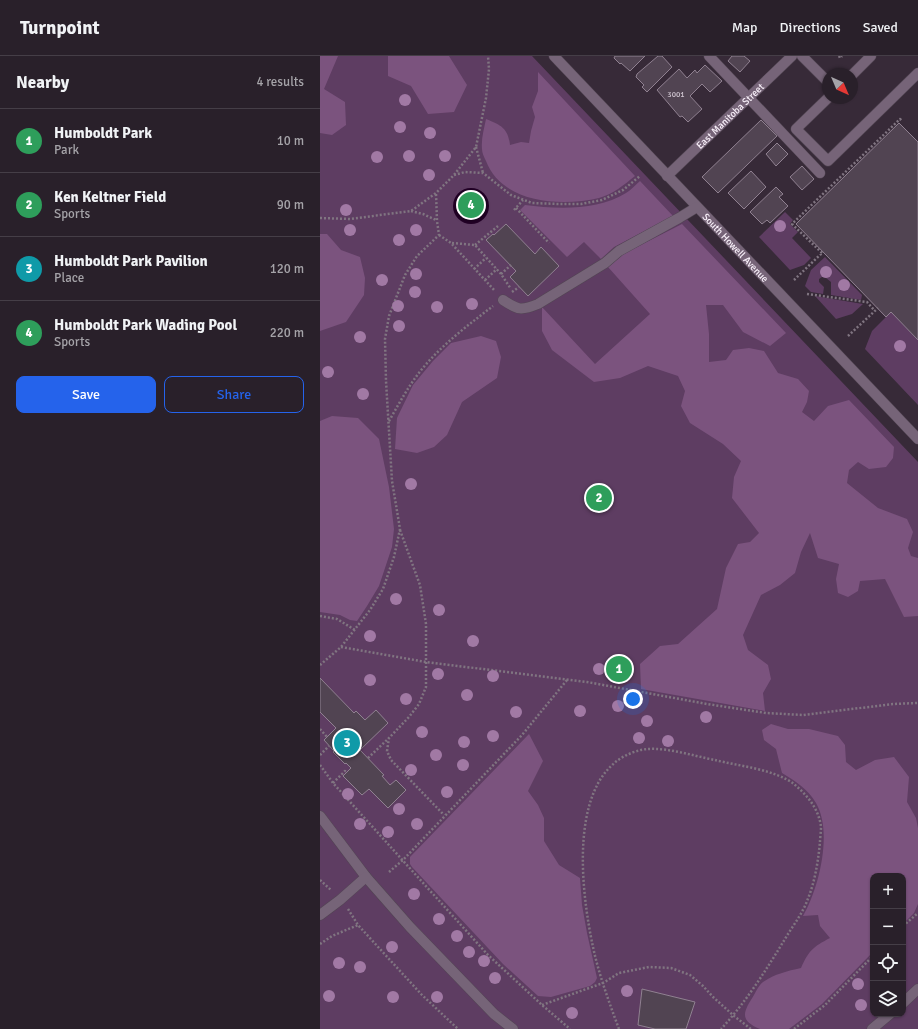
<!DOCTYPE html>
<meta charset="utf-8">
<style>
:root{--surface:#29202a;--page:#352d36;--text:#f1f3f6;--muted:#a5a3a8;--line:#453e47;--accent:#2563eb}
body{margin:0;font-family:Signika,sans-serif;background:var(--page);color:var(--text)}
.controls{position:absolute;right:12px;bottom:12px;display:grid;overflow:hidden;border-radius:8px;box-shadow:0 1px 3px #0004}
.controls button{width:36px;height:36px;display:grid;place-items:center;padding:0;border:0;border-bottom:1px solid var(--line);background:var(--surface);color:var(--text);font:20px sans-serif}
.compass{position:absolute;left:502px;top:12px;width:36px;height:36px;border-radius:50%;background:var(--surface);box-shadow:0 1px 3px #0004;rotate:136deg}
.you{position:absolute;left:313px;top:643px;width:14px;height:14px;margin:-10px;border:3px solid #fff;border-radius:50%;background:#1a73e8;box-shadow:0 0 0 6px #1a73e833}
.badge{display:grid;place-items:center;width:26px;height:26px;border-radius:50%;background:var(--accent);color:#fff;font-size:13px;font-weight:700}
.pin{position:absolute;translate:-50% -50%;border:2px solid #fff;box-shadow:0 1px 4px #0006}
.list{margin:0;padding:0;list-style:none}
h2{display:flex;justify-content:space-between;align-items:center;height:52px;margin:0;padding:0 16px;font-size:17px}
h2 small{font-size:13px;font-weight:400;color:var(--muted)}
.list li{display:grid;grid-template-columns:26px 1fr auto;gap:12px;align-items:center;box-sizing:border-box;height:64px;padding:0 16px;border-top:1px solid var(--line)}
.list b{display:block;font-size:15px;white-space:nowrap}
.list p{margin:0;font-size:13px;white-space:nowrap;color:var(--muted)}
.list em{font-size:13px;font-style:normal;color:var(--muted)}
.actions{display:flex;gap:8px;padding:12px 16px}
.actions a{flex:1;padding:9px 0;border:1px solid var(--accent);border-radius:8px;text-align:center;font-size:14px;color:var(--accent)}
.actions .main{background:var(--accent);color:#fff}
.icon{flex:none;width:22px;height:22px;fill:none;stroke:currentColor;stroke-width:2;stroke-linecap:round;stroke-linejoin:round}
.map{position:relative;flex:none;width:598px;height:973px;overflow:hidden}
header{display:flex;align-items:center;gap:24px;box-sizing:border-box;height:56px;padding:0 20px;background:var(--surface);border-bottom:1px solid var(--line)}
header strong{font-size:19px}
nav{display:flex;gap:22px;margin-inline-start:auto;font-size:14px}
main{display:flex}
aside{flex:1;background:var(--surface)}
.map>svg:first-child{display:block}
.green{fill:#5e3d62;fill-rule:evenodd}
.forest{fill:#7b537e}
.water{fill:#230127}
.building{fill:#514452;stroke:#908191}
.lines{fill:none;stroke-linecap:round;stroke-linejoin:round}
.minor-casing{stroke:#524653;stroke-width:11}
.path{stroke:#807581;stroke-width:2.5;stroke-dasharray:2 2;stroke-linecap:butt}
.minor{stroke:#766478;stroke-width:10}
.tree{fill:#a179a4}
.labels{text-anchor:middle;stroke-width:3;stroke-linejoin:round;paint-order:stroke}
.number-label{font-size:8px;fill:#d0c6d1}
.street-label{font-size:10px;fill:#faf2fb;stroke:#1b151b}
</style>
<header>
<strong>Turnpoint</strong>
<nav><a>Map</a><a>Directions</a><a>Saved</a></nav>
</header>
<main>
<aside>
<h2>Nearby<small>4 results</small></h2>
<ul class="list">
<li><span class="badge" style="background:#2e9e5b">1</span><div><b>Humboldt Park</b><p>Park</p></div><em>10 m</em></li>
<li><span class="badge" style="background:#2e9e5b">2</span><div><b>Ken Keltner Field</b><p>Sports</p></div><em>90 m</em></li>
<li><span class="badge" style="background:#0f9aa8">3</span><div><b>Humboldt Park Pavilion</b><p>Place</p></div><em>120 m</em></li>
<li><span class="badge" style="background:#2e9e5b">4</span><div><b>Humboldt Park Wading Pool</b><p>Sports</p></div><em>220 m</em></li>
</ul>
<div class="actions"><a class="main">Save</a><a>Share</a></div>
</aside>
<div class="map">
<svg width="598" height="973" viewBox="0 0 598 973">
<rect width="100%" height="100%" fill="#372a38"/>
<path class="green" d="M0,0h212l386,406v567h-598zM553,820h30v138h-30z
M465,156l8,8 -3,4 8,8 -6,6 19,20 -7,7 -14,5 -31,-33z
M505,201l37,38 -1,5 -30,-5v-13l-5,-4 -4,-1 -3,2v3l5,5 -1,7 -12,-2 -6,-6 6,-16z
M495,240l48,8 -11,10 -16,5z
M571,256l27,28v65l-53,-56 7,-18z"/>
<path class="forest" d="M0,0h18l-14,33 21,13 1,23 -14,10 -12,-2z
M68,0h61l18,29 -13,27 -26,2 -17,-28 -23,-10z
M218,16l97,104c-11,9 -22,18 -36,22 -39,9 -97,5 -113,-37 -2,-4 -4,-8 -4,-12 -1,-10 2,-20 4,-30 15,6 22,9 24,26l11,-3 8,1 2,-12 4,-14 -3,-10 6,-16z
M320,125l33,35 -59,31 -13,12 -17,-17 -17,15 -47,-47 5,-5c31,4 73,6 101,-12 5,-3 9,-8 14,-12z
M362,168l104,109 -16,13 -27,-14 -20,-27h-17l3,29v28l17,-2 7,-10 16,-2 15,3 14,22 20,6 11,12 -2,11 -5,10 12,9 14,-15 21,-6 45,47 -1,11 -7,9 -17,2 -11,-7 -9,8 -2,13 31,25 29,11 6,13 -5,16 3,8 7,2v58l-14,1 -19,-38 -25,2 -2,10 -10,6 -10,-4 -2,-14 3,-15 -21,-6 -8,-25 -9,19 -6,21 -15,12 -19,10 -18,40 5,15 20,15 3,14 -8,14 2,18 -124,-22 -1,-25 20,-18 18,-2 39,-35 9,-41 12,-24 12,-2 9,-9 -27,-35 2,-21 7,-16 -18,-17 -33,-21 -9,-17 4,-15 -7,-15 -30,-10 -28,12 -26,4 -42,-32 -10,-19v-24l53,57 55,-50 -42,-47 15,-13z
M0,178h7l14,16 19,7 5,21 -1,17 -18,27 -26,9z
M161,280l15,5 5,16 -4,21 -35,24 -15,33 -13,12 -17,6 -22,-4 2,-31 16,-33 20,-24 18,-18z
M12,360l26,2 21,21 10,48 5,42 -2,18 -13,39 -12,20 -10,15 -7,-1 -10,-5 -20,-3v-191z
M451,668l17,5h21l29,7 7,9 1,17 10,8 19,-10 19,-3 15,20 -2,25 9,16 2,10v76l-4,9 -11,11v-48h-30v76l-51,52 -33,25h-29c-22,-9 -16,-18 -6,-34 2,-4 5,-10 9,-13 12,-8 24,-11 38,-14 8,-18 12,-21 29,-30l-10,-12 -2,-11 -15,1c16,-28 30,-84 13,-113 -8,-14 -21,-22 -34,-30l-6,-24 -12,-9 -2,-10z
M209,678l14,27 -15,30 10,14 6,13v23l15,24 21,13 2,27 5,28 10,45 -2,4 -5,4 -39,11 -13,-1 -35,-32 -91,-97 -2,-3v-7z"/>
<path class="water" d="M133 150a18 18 0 1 1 36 0a18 18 0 1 1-36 0Z"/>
<path class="building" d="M295,0h30l-15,15 -9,-8 -1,1 -6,-6z
M338,0h4l10,11 -25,25 -5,-5 2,-2 -8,-8 1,-3z
M412,0h12l6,5 -10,11 -12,-11z
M385,9l17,16 -12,11 -8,-8 -12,12 12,13 -14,13 -6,-6 -2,1 -23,-27 22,-21 8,9 8,-8 2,3z
M441,64l16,16 -59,57 -16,-16z
M579,67l19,19v198l-27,-28 -5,5 -90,-93z
M457,87l11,11 -12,12 -10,-12z
M482,110l12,13 -12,11 -12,-13z
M431,115l15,16 -22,22 -16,-16z
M456,131l7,7 -4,3 9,9 -18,17 -3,-3 -5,4 -12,-12z
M186,168l29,30 6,-7 18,19 -31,30 -18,-19 6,-6 -30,-31 7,-6 1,1z
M0,622l34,35 2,-2 9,9 11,-10 12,13 -28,27 24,25 -2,1 8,9 6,-5 10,10 -18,18 -19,-19 -7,6 -19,-19 8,-8 -5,-5 -1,1 -12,-12 1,-1 -10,-11 12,-12 -16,-16z
M322,933l53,13 -9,27h-31l-17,-4z"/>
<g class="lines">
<g class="minor-casing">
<g id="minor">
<path id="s1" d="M234,0l364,383"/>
<path d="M389,0l111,117"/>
<path d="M482,0l26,26"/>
<path d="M532,19l19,-19"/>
<path d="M508,42l-32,31 32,32 90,-88"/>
<path id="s2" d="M347,120l125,-120"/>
<path d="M183,244c15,10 18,11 35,4l67,-41 14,-12 60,-33 18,-11"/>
<path d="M0,760l46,61 44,50 84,87 19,15"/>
<path d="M0,859l20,-15 26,-23"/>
<path d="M583,947l15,-14"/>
<path d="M552,973l18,-15"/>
</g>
</g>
<path class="path" d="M519,0l1,2 2,-2
M156,91l7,26
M134,119l11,-3 18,1 28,22 21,8 27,1h22l21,-4 21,-10 17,-14
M196,152l33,35
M194,154l9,-10
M91,155l12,3 13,6
M0,162l30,1 61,-8 25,-18 18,-18 22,-28 10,-49 3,-29 -1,-13
M119,179l12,8 44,48
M132,187l23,2 26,29 10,15
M155,189l23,-19
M502,197l-30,-29 108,-105 2,2
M154,213l12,-11
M181,218l10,-9
M165,224l12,-11
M474,224l29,-28
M192,236l7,-5
M487,238l60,8 8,9
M528,280l30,-28
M69,365c7,-12 14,-25 22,-37 21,-32 52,-55 82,-78
M80,474l20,55 6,39v63l-7,17 -10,13 -20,21 -2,13 4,9 53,55
M0,560l17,3 18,11
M21,591l85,15 161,20 120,22 59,9 37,2 90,-11 25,-1
M0,609l21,-18 29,-37 13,-21 11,-32 6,-28 -8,-48 -6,-100 -1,-42 4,-23 16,-41 12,-19 22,-21 -2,-14 -1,-28
M0,673l7,8
M0,699l9,-9
M48,702l21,-20
M0,709l13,18 155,172 54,50 28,24
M13,727l12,-12 2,1
M69,816l14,-12 119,-125 45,-55
M0,824l11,10
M28,853l10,16 64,70 36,34
M583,870l15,-13
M0,888l12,-8 26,-11
M222,949l61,-22 16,-10 30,-6 22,1 19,7 13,11 10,11 21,19 17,13
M299,973c-10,-27 -20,-54 -26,-82 -12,-56 -27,-175 44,-196 21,-7 56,5 78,9 23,6 59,9 79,24 13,11 25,25 27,43 0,5 -1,11 -1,15 -2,20 -5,40 -13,59 -4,11 -12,22 -19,33 -20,33 -41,67 -67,95
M474,973l31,-24 48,-49"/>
<use href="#minor" class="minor"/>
</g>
<g class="tree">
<circle cx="85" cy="44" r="6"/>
<circle cx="80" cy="71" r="6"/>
<circle cx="110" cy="77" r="6"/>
<circle cx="89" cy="100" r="6"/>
<circle cx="125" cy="100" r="6"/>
<circle cx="57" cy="101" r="6"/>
<circle cx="109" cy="119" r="6"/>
<circle cx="26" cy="154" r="6"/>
<circle cx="460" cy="170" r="6"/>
<circle cx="30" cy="174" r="6"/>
<circle cx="96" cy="174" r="6"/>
<circle cx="79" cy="184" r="6"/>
<circle cx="506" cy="216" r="6"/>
<circle cx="96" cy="218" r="6"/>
<circle cx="62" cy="224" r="6"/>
<circle cx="524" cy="229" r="6"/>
<circle cx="95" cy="236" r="6"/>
<circle cx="152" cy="248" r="6"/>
<circle cx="78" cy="250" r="6"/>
<circle cx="117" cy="251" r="6"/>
<circle cx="79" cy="270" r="6"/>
<circle cx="40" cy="281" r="6"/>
<circle cx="580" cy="290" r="6"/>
<circle cx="8" cy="316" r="6"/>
<circle cx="43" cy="338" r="6"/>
<circle cx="91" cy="428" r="6"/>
<circle cx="76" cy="543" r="6"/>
<circle cx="119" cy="554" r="6"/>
<circle cx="50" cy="580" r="6"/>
<circle cx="153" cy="585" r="6"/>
<circle cx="279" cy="613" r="6"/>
<circle cx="118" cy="618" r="6"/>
<circle cx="173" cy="620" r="6"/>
<circle cx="50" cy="624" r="6"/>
<circle cx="147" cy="639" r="6"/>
<circle cx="86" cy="643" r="6"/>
<circle cx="298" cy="650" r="6"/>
<circle cx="260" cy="655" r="6"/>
<circle cx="196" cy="656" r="6"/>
<circle cx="386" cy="661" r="6"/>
<circle cx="327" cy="665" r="6"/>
<circle cx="102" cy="676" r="6"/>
<circle cx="173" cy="680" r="6"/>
<circle cx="319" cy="682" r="6"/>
<circle cx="348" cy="685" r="6"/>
<circle cx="144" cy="686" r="6"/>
<circle cx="116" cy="699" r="6"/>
<circle cx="143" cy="709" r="6"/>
<circle cx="91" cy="714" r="6"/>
<circle cx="127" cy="736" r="6"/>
<circle cx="28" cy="738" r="6"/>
<circle cx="79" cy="753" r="6"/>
<circle cx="40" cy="768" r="6"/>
<circle cx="97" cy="768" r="6"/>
<circle cx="68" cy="776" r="6"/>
<circle cx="94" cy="838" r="6"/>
<circle cx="119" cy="863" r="6"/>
<circle cx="137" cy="880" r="6"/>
<circle cx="72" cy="891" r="6"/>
<circle cx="149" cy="896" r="6"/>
<circle cx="164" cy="905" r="6"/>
<circle cx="19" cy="907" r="6"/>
<circle cx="40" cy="911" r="6"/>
<circle cx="175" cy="922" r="6"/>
<circle cx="538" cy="928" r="6"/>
<circle cx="307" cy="935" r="6"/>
<circle cx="9" cy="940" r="6"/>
<circle cx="73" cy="941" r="6"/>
<circle cx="117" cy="941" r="6"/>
<circle cx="541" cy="949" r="6"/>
<circle cx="252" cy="957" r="6"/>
</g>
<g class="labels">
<g class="number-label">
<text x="356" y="41">3001</text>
</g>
<g class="street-label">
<text dy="4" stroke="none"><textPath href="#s2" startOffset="87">East Manitoba Street</textPath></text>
<text dy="4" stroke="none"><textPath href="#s1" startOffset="264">South Howell Avenue</textPath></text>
</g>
</g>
</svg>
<div class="controls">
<button>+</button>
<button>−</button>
<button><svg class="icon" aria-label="locate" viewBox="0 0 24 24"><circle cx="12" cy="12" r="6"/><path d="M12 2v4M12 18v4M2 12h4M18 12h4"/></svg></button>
<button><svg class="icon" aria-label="layers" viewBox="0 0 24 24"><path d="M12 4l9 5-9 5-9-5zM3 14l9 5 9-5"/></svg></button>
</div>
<svg class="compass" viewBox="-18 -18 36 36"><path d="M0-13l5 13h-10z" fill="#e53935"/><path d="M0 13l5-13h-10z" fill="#a5a3a8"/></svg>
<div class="you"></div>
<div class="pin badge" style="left:299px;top:613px;background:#2e9e5b">1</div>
<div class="pin badge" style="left:279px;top:442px;background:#2e9e5b">2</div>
<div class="pin badge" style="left:27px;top:687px;background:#0f9aa8">3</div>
<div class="pin badge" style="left:151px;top:149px;background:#2e9e5b">4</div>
</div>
</main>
